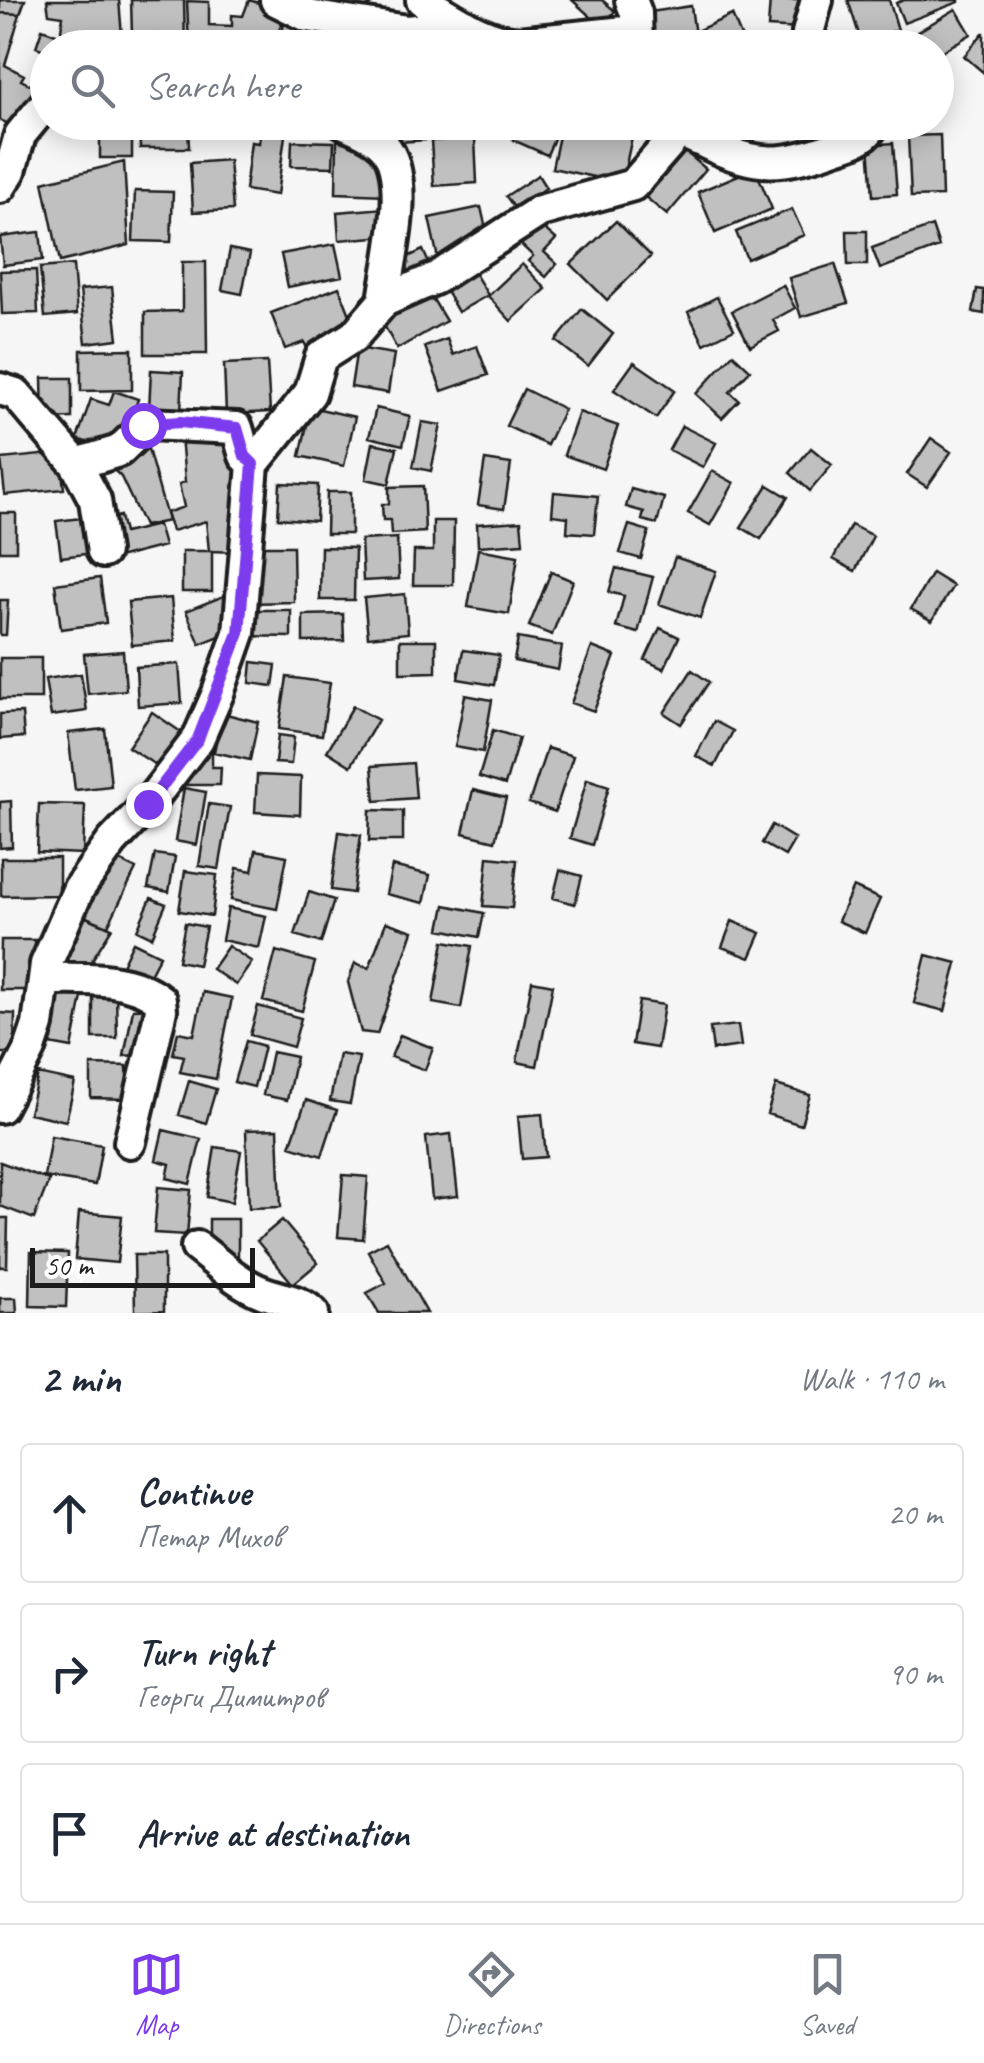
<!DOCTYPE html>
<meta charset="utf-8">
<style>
:root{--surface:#fff;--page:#f2f2f3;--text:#1f2937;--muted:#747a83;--line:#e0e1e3;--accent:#7c3aed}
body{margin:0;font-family:Caveat,sans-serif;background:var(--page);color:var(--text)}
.scale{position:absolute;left:30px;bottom:25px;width:225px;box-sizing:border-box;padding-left:10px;border:5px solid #1c1c1c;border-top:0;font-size:28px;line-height:35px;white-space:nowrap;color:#1c1c1c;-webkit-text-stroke:8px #fff;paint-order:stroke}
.stop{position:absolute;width:30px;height:30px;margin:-22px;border:8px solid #7c3aed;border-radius:50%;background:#fff}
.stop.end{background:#7c3aed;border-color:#fff;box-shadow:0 2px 10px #0008}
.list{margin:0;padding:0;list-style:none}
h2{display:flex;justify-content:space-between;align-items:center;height:130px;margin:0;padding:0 40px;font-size:42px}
h2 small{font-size:32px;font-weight:400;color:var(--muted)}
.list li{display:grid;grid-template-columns:65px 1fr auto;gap:30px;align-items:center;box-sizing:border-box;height:140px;margin:0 20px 20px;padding:0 20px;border:2px solid var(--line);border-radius:10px}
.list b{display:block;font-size:38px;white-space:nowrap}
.list p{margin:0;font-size:32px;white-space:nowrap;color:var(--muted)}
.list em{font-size:32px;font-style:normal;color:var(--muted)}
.icon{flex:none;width:55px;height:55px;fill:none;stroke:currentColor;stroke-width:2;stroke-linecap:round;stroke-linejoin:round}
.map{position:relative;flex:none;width:984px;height:1313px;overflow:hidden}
.search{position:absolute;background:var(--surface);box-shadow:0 5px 25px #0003;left:30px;right:30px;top:30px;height:110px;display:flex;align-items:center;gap:25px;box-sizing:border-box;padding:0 35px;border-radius:55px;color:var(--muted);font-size:38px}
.sheet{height:610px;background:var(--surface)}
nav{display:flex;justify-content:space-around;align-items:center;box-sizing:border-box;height:140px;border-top:2px solid var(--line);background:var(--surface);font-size:28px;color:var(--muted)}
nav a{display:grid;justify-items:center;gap:5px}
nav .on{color:var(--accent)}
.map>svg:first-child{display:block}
.building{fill:#c0c0c0;stroke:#1c1c1c;stroke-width:2.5}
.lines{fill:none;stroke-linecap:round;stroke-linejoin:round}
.minor-casing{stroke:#1c1c1c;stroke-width:38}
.minor{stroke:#fff;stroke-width:30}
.route{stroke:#7c3aed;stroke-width:12}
</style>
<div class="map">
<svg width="984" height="1313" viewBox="0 0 984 1313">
<rect width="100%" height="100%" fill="#f6f6f6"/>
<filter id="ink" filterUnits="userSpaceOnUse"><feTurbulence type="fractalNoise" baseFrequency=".01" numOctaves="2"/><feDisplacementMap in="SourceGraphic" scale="20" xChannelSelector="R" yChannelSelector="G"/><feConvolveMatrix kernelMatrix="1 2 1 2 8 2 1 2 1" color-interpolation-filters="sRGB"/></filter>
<g filter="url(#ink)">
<path class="building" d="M0,0h25l-5,14 -20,-1z
M47,0h72l4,48h-46l-16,-18 2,-14 -14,-2z
M131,0h53l1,48h-27l-1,-14 -25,1z
M249,0l36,11 -11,37h-85l-2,-47 22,1v23l23,1v-11l11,1z
M340,0h38l-29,17z
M572,0h30l13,11 -13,16z
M770,0h41l-10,29 -33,-2z
M848,0h41l9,30 -37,11z
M904,0h55v2l-55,21 -8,-20z
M691,6l5,37 -41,5 -5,-36z
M956,9l15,25 -35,21v-7h-14l-8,-14z
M0,13l20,1 -15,51 19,10 -3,5 27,14 -31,34 -17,-8z
M732,15l14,33h-42l-8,-17z
M284,21l40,5 -1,11 16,2 -2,9h-57z
M42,29l25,9 -3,10h-16v3l-12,-4z
M983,33h1v40l-20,-17z
M100,122h32v36h-32z
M139,122h49l1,26h-49z
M204,122h42v4l-42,2z
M385,122h38l2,18 -38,3z
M516,122h45l-14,33 -34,-15z
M562,122l70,15 -10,46 -70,-15z
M724,122h51l-3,5 -9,-4 -15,31 -32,-15z
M810,122h45l-8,18z
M261,125l25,3 -9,67 -32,-5 6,-48 8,1z
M940,135l2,61 -31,1 -3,-61z
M475,138l2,45 -43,3 -3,-45z
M337,140l50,17 -1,38 -50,-2z
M292,141l42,1 -1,25 -42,-1z
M893,143l4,51 -24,2 -4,-51z
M676,144l30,25 -39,46 -29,-24z
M229,160l4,50 -40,2 -3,-49z
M124,162l5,83 -69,17 -17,-80z
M755,168l17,41 -57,24 -17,-41z
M538,175l8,13 -31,21 -9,-13z
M135,191l38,1 -2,50 -38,-1z
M481,207l8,35 -48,30 -12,-54z
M385,208l2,28 -48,4 -2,-28z
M792,209l12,26 -57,24 -11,-27z
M534,220l22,19 -12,13 13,12 -11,13 -18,-16 5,-5 -17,-16z
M616,221l35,35 -44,44 -36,-36z
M932,226l7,21 -59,22 -8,-21z
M847,231h20v34h-19z
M40,232l3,28 -40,5 -3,-28z
M335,244l7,32 -54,11 -7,-33z
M230,249l20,4 -8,41 -20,-4z
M423,250l10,23 -26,11 -10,-22z
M182,262h24l1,92h-62v-42l37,-1z
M469,264l19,31 -30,17 -18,-31z
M522,264l24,25 -35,32 -23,-25z
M835,264l13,39 -47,14 -12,-39z
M73,265l4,49 -32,3 -5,-49z
M36,270l2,43 -36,1 -2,-43z
M783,285l12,23 -22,12 6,11 -29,15 -18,-35z
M112,287l6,52 -32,4 -6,-53z
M339,287l17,43 -49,18 -3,-6 -19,7 -14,-36z
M977,289l7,1v24l-11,-2z
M428,291l18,30 -49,28 -17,-31z
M717,297l17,32 -30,15 -16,-32z
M582,309l31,25 -25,32 -32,-25z
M447,339l6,16 24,-9 11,29 -46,16 -17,-44z
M357,348l37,6 -6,39 -37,-6z
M132,349v41l-51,1v-41z
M733,354l17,16 -20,22 9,8 -17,18 -26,-24z
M267,362l3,50 -44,2 -2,-50z
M634,362l41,28 -19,28 -42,-28z
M151,370l32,2 -2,39 -32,-1z
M42,378h30v40l-29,1z
M524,389l40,20 -17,36 -41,-19z
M114,391l24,8 -16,48 -9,4 -36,-12 14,-40 18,6z
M311,407l44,10 -11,49 -44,-10z
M376,408l34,8 -7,29 -34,-8z
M579,412l39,14 -15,43 -39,-14z
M422,422l19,3 -10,46 -18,-4z
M682,426l34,17 -13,24 -34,-17z
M227,433l21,52 -9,67 -30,-1 -3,-30 -34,10 -6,-18 18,-6 -5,-23 6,-2 -4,-46z
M138,437l10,12 20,72 -24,5 -23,-49 -12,-12z
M931,438l20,14 -24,35 -20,-13z
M373,443l24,5 -8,36 -23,-5z
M811,448l21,17 -22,26 -20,-18z
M60,453l4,36 -59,6 -4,-36z
M485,460l26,4 -7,45 -26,-4z
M712,471l22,12 -24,42 -22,-12z
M280,483l38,2 -2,36 -38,-3z
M768,485l20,12 -27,42 -20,-12z
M423,486l2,46 -34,2 -1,-14h-7l-1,-16h7v-17z
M631,489l33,9 -7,26 -15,-4 2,-8 -18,-5z
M327,492h24v42h-25z
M554,492l44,4 -4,38 -27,-2 1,-15 -16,-2z
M0,513h16v38h-16z
M120,516l4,17 34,-8 6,21 -50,13 -10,-39z
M90,517l4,36 -33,4 -5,-36z
M433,521h21l-1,64h-40l1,-34h19z
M521,521l2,22 -45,3 -1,-22z
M629,525l20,6 -8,28 -21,-6z
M851,525l22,11 -18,35 -22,-12z
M397,538l2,41 -36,2 -2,-41z
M249,546h44l1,56 -45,1z
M321,547l34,1 -1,52h-34z
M478,549l40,7 -9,58 -41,-7z
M182,551h30v41h-30z
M675,557l41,14 -16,47 -41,-14z
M616,568l37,9 -15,56 -22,-6 8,-31 -15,-4z
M551,572l22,9 -21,54 -23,-9z
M932,573l21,13 -21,35 -21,-12z
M100,578l6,45 -45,6 -6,-45z
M231,593l4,37 -35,14 -14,-33z
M405,594l3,39 -40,4 -4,-39z
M171,598l4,43 -43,4 -4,-43z
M0,600h8l-2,35h-6z
M245,610h46v27l-47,-1z
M343,614l1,27 -41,1v-27z
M660,628l19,9 -15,32 -19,-9z
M518,638l44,8 -4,24 -44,-9z
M400,640h36v32l-36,1z
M592,647l23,9 -21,55 -23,-8z
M463,650l36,5 -5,30 -36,-6z
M123,651l3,39 -38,4 -4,-40z
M0,658h41v41h-41z
M252,662l24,3 -3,21 -23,-3z
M179,664l3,39 -44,3 -2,-39z
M692,670l17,12 -28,42 -17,-11z
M81,674l6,37 -36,5 -6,-37z
M287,677l43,6 -8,52 -43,-6z
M465,695l27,5 -9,52 -28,-5z
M353,706l25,14 -27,46 -24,-15z
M152,712l29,20 -24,34 -29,-19z
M22,713l2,24 -24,2v-25z
M222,713l36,9 -8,38 -36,-8z
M714,721l19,10 -18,35 -19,-10z
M105,729l6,57 -36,4 -7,-57z
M493,730l26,8 -14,47 -26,-8z
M278,735l16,2 -3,27 -16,-1z
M547,748l26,8 -18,56 -26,-9z
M196,749h16v18h9l-1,18h-46z
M413,763l3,35 -41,3 -3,-35z
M257,775l44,2 -1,38 -45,-3z
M587,779l22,7 -17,59 -22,-7z
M184,788l22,4 -9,53 -22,-4z
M473,790l33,8 -11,43 -32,-8z
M11,801l1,46 -12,1v-46z
M39,804l46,1 -2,49 -46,-2z
M209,804l21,3 -11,62 -20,-3z
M370,810l33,1v30h-34z
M772,825l23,14 -10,17 -23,-13z
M339,832l22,3 -8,58 -22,-3z
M256,850l31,6 -10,53 -46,-9 6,-32 15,3z
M155,854l20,3 -6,35 -21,-4z
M108,855l28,14 -28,57 -29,-12z
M488,857l29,3 -5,48 -29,-2z
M1,858h58v37l-58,1z
M392,866l38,9 -6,28 -38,-9z
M560,870l22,6 -7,28 -22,-6z
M185,871l32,4 -5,41 -33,-5z
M853,887l27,12 -15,34 -27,-12z
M309,892l25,8 -13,43 -26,-8z
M151,898l15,6 -14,33 -15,-7z
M445,905l39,8 -5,24 -39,-8z
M228,908l38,8 -7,32 -37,-8z
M74,912l38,16 -30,48 -33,-3z
M732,921l29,12 -11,25 -28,-11z
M386,922l27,9 -36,103 -16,-2 -13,-50 7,-19 14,5z
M185,923l21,4 -8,38 -20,-4z
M1,940h34v50h-35z
M444,941l28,5 -11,62 -28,-5z
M133,942l27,13 -16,31 -29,-6z
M228,946l24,16 -16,23 -24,-16z
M276,951l39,11 -13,49 -39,-10z
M926,955l31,8 -12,48 -31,-8z
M532,981l21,4 -16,81 -20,-4z
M116,992l1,46h-24v-45z
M203,992l29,6 -16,81 -36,-7 4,-16 -11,-2 5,-22 16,3z
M60,993l22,4 -10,51 -22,-4z
M639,1001l25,4 -7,43 -25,-4z
M258,1006l43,12 -8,29 -43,-12z
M158,1008l-9,46 -25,2 9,-47z
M0,1013l15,1 -1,39h-14z
M738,1025l3,21 -28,4 -3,-22z
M400,1035l33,13 -8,22 -34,-13z
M246,1041l18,5 -10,41 -20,-5z
M272,1052l24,5 -9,43 -24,-5z
M339,1054l20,3 -9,47 -20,-3z
M91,1065l36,1v33l-36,-1z
M38,1074l37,8 -9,39 -37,-8z
M189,1081l27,8 -10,34 -27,-8z
M776,1085l34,10 -9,30 -34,-11z
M306,1100l31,10 -15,46 -32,-10z
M542,1114l4,43 -24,2 -4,-43z
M278,1129l3,78 -32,1 -3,-78z
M163,1130l38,9 -11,45 -23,-6 3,-14 -14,-4z
M451,1134l7,62 -26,3 -6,-62z
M51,1136l51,9 -7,40 -51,-8z
M215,1147l26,4 -9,51 -25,-5z
M0,1162l49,18 -15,39 -34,-13z
M343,1175l25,2 -5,62 -25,-2z
M158,1187l33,3 -4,45 -33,-2z
M79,1212l43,4 -5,47 -42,-4z
M0,1218h8l-1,49h-7z
M209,1219h29v37h-29z
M282,1220l36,43 -25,21 -36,-43z
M387,1241l40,72h-48l-12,-20 19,-10 -18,-32z
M31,1252l37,1 -2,54 -36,-1z
M134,1255h30v56l-29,1z
M0,1298h16l1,15h-17z"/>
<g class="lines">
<g class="minor-casing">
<path id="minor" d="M276,0l32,16 99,15 58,-6
M422,0c32,18 59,40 96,43l117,-12
M631,0l5,13 1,35
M813,48l-5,-15 9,-33
M343,122c14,7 30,12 41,24 28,32 5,116 0,155
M672,122c9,11 21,15 34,21 50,25 78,23 130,4 15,-5 32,-9 38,-25
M0,187l10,-16 10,-36 28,-34
M0,389l16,5 60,70 19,36 8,52
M76,464l43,-13 28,-27 90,4 8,28 8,8
M44,979c38,0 85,-4 116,21l1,10 -31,132
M0,1107l30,-58 8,-24 8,-61 33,-76 33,-46 36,-38 50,-65 20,-46 21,-60 14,-169 57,-71 11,-36 33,-21 30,-35 52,-23 104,-67 93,-26 47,-54
M197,1247c21,16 40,35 65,45 17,7 37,7 51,21"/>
</g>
<use href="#minor" class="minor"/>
</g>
</g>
<g class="lines" filter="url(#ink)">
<path class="route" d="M143,425l37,-3 57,6 8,28 8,8 -14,169 -41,106 -50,65"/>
</g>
</svg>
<div class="scale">50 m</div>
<div class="stop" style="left:143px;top:425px"></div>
<div class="stop end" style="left:148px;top:804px"></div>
<div class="search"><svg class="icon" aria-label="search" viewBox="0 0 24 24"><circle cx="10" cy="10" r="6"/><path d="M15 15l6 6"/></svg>Search here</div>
</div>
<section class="sheet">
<h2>2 min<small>Walk · 110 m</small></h2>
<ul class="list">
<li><svg class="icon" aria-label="ahead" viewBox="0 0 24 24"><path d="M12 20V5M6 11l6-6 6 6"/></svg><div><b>Continue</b><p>Петар Михов</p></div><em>20 m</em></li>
<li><svg class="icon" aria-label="right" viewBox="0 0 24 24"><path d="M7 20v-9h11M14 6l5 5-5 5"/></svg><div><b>Turn right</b><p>Георги Димитров</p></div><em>90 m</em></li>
<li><svg class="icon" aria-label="arrive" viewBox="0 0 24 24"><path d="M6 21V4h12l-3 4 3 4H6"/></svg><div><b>Arrive at destination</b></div></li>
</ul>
</section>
<nav>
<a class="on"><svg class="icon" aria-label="map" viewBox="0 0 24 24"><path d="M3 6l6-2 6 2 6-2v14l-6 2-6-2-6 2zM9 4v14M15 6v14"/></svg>Map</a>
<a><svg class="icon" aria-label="directions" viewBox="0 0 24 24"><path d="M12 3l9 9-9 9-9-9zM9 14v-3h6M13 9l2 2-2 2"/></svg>Directions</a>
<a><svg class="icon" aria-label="saved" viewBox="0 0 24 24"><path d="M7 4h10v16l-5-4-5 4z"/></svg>Saved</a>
</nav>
